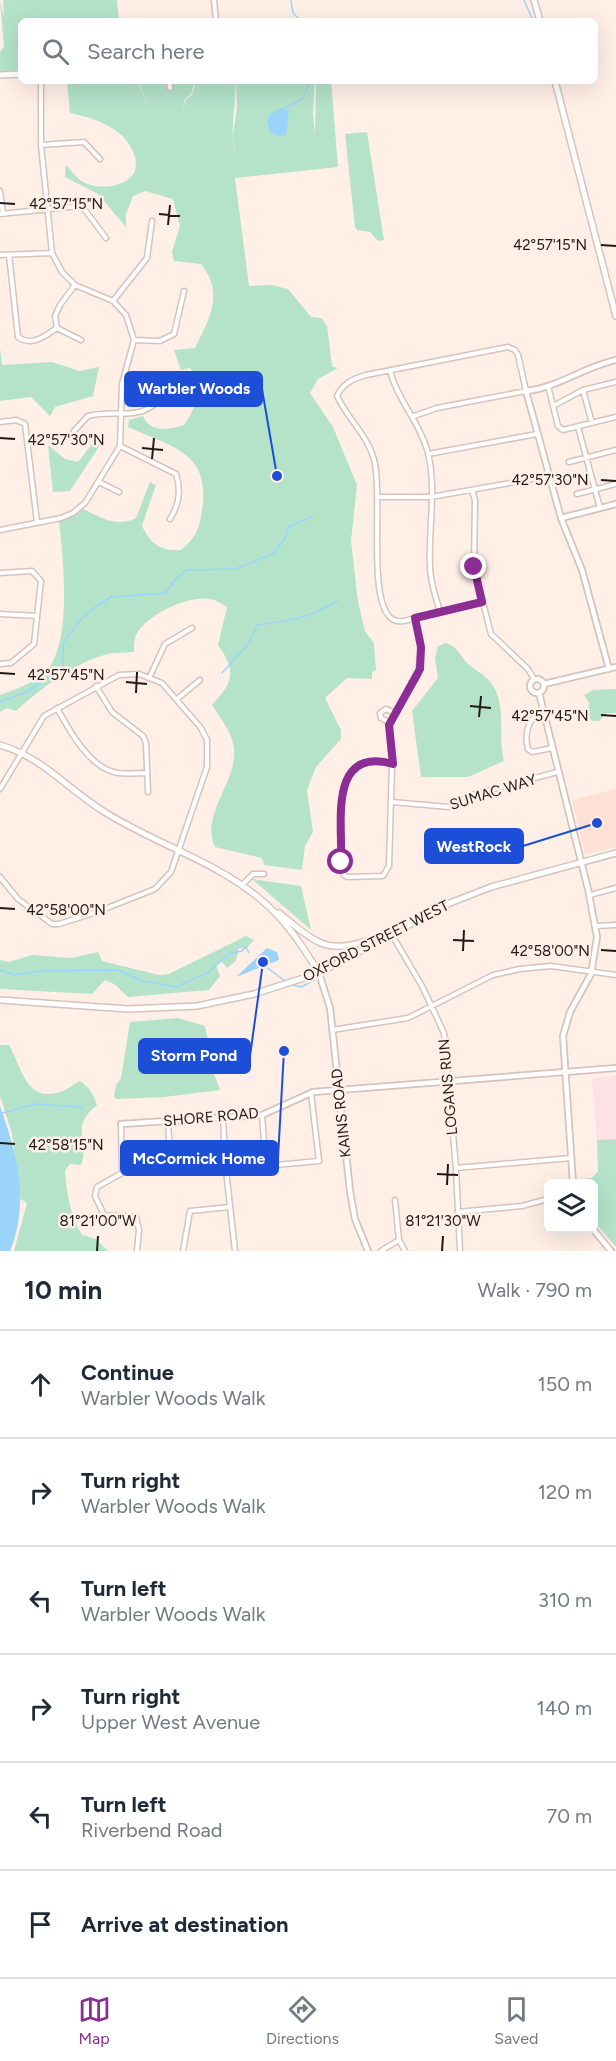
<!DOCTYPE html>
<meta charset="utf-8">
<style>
:root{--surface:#fff;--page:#f2f2f3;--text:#1f2937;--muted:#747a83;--line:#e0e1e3;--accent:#8c2c95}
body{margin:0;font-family:Figtree,sans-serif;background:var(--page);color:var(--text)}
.controls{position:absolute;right:18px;bottom:18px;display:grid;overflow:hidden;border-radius:9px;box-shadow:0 6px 24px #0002}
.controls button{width:54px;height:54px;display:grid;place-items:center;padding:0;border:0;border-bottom:2px solid var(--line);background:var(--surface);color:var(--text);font:30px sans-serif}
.stop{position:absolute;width:18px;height:18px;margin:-14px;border:4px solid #8c2c95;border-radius:50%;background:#fff}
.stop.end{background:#8c2c95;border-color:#fff;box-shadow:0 2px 6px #0008}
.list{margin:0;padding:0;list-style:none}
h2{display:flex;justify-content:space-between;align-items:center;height:78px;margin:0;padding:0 24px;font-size:26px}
h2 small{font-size:20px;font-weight:400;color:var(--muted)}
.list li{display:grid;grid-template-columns:39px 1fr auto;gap:18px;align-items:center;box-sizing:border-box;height:108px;padding:0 24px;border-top:2px solid var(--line)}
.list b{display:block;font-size:22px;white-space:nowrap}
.list p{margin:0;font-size:20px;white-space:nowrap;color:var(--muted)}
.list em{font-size:20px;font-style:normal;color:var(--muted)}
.icon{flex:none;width:33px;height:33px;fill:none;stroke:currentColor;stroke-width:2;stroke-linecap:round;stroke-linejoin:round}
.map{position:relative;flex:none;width:616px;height:1251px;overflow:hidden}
.search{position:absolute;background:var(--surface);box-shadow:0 6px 24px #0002;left:18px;right:18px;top:18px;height:66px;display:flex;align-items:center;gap:15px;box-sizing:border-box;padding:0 21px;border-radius:9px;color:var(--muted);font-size:22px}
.sheet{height:726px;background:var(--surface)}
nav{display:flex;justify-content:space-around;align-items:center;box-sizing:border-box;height:84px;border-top:2px solid var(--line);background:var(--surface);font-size:16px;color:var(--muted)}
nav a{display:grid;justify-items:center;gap:3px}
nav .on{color:var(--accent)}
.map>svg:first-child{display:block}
.built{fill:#fde1d4}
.education{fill:#fce1e5}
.green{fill:#b4e3ca}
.water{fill:#9bd4fa}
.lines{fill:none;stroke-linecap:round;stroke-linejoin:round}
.stream{stroke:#9bd4fa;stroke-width:1.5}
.minor-casing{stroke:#d7c3bb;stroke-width:7}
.tertiary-casing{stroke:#d7c3bb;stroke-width:8}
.secondary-casing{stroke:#d7c3bb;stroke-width:8}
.minor{stroke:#fff;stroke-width:4}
.tertiary{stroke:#fff;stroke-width:4.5}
.secondary{stroke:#fff;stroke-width:5}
.route{stroke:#8c2c95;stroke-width:8}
.ticks{fill:none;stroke:#211a17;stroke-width:2}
.labels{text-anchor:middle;stroke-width:5;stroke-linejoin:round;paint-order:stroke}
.street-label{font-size:15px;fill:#211a17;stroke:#ffefe7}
.ticks-label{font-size:15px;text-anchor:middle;fill:#211a17;stroke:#ffefe7;stroke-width:5;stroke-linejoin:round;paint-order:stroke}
.leader{fill:none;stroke:#1d4ed8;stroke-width:2}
.callout-dot{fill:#1d4ed8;stroke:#ffefe7;stroke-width:2}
.callout{fill:#1d4ed8;stroke:#1d4ed8;stroke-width:2}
.callout-label{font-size:16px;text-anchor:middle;font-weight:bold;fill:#fff}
</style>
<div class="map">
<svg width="616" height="1251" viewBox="0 0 616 1251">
<rect width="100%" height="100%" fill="#ffefe7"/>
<path class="built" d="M616,789v58l-31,7 -13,-54z"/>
<path class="education" d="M616,1076v63l-19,1 -5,-62z"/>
<path class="green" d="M0,0l4,18 -1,-18h114l2,21h-98v49l-21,1v-19l4,-5z
M67,81h71l9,24 -8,-24h56l-4,13 -6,5 -3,13 4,-13 6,-4 4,-14h39c2,23 -6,48 0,70l-2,-15 4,-29 -1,-26h79l-2,33 2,20 1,-53h15l7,86 -103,11 14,108 22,-1 17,4 23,28 10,1 6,8 5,40 6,2 -20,11 -8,14 23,34 24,58 -6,56 7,61 7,29 9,12 2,27 -4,2v7l-25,-1 -22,20 16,32v9l-25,28 -9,23 6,42 -8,14 -3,24 -38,-5 -2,-7 -47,-11c-17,-36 32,-73 16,-110 -4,-11 -13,-22 -19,-32 21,-23 25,-33 6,-60l9,-38c-5,-3 -11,-7 -17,-8 -22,-4 -68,17 -75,39 -1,4 -1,10 -1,14 -10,1 -23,0 -33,4 -29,9 -62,34 -85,55l-9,-3 -7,4v-17c14,-5 31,-11 42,-20 32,-25 21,-117 17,-154l24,-12c17,8 34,19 53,9l14,-36 6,3 -14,41c9,19 19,25 39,24 14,-11 19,-22 21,-40 9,-58 -30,-63 -74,-83l1,-7 14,-4c7,17 26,14 41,9 12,-16 20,-40 6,-57l-9,2 -7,-20 21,-2c14,-29 30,-54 6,-84l-27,-3 -2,-9 8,-26 -7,-27 -28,-8 -12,5 -7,18v13l-28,-33 -33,-17 1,-12c6,6 10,13 17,17 14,8 42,6 51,-9 3,-5 2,-14 0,-19 -9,-26 -39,-36 -64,-41z
M367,132l17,108 -6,1 -8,-9 -13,-2 -2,-3 -10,-93z
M0,348l2,17 50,-3 28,9 19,-4 -6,29 -38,11 -5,9 -19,-19 -31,4z
M100,434l6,2 -36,55 -17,1 -5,-47 17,14 13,3z
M446,643c12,4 14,13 23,22 8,6 16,10 22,18 17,23 6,52 13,78l-36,16h-47l-9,-66 26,-33 -3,-20 3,-12z
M616,689v24h-9l-8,8h-7l-6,-10 4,-7 -6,-9 9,-5z
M252,879l49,7 10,44z
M246,936l8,4 -8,9 -7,-1 -3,13 -9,7 -6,-7 -5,4 4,11 -11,14 -81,7 -14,-13 -9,-4 -13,14 -92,-5v-29l9,2 23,-7 39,3 27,-6 4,9 57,14 10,-1z
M178,1018l27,8 9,48 6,16 -56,7 -47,2 -3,-2 2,-12 5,-7 9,-56z
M0,1045h9c13,23 17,58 51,47 8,-2 13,-8 20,-11 10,7 13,13 17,24 -29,24 -6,34 -16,60l-11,-1 -5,7c2,23 5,44 17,64l14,4 12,12h-94l13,-48 -8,-5 -7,-64 -12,-38z
M616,1139v108l-22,-25v-38l-15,-1v-4l13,-1 6,-7 -1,-31z"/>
<path class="water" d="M281,108l8,3 -3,24 -8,1 -8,-4 -3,-12 3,-6z
M267,948l10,4 2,8 -43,17z
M0,1106c17,48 30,96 10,145h-10z"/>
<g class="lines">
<path class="stream" d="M291,0l2,13 8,8
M524,0l9,21
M285,108l17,-9 8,-18
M222,673l28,-31 7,-17c34,-4 51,-7 80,-24
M0,702l28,-11 35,-23v-25l19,-25 15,-12 14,-9 55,-4 10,-15 11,-8 49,-1 36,-15 12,-14 5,-13 24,-11
M265,966l20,15
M0,970l15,5 25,-4 78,-1 22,10 36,7 33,-15 20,-18 13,-3 4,-4 3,6
M289,984l12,3 14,-7
M3,1113l33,-9 45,3 2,4"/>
<g class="minor-casing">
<path id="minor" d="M214,0l2,21
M169,81l1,7
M41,145l43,-3 16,17
M0,191l3,23
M0,214l79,-8 6,4 21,28
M0,255l52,-2
M9,255l9,82c14,10 27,-1 39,-9
M75,285l-15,20 -5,11 2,12 24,12
M113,301l34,-43 5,-37
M134,340l26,1 14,-7 10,-43
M390,370c7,30 30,52 38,83 9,37 0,77 2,114 0,15 6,30 10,45
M548,386l10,40 5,4 53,-13
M583,390l9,33
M553,406l30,-16 33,-8
M414,416l23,-8 89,-17 -8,-36 -3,-5 -7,-3 -142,28c-13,4 -23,8 -29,21 11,24 33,41 38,68 7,36 -6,126 13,151 4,6 10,7 16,6l78,-19
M0,422l16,-2 9,4 12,98
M578,427l22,81
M74,431l14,-15c34,-8 50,9 79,-23
M120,446l56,28c5,15 3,31 -6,45
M428,454l109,-20
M569,462l47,-12
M99,482l20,10
M472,490l3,10 -1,67 17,67 37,35 6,10
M577,494l39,-10
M379,497h52l118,-21
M0,530l61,-12 12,-5 12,-10 35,-57 2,-62 12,-44 -8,-25 -13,-14 -38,-16 -13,-13 -10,-19 -11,-108v-64
M0,573l32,-2 9,10 -7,63 -23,19 -11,1
M0,614l37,2
M150,676l15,-32 27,-16
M96,686l16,26 31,24 3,7 2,49
M177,699l23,-19
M57,708c12,22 33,61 61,65 9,1 20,0 29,0
M537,716c-11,5 -12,23 -9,33l4,3 20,-4
M390,723l-9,-5 -1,-5 6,-4 9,4
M392,764c-65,-18 -49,60 -51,98l2,12 4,3 36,-1 6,-10 3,-102 -3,-39 29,-50 3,-28 -6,-29
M0,789l44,-73 75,-41 20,-1 23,9 39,45 6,12v27l-36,105 -16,17 -58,23 -38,12h-7l-34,-25 -18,-22
M392,802l57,5 23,-12 85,-23
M242,885l11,-11h11
M590,895l26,-7
M596,926l20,-1
M392,935l30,51 22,47 12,135 4,83
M332,1030l76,-12 85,-43 27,-6 31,-3 65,9
M262,1115l4,51
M223,1117l2,44 10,90
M168,1121l2,36 4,7 9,2 41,-5
M121,1124l1,49 -25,14 -2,9 9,19 32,2 3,13 -2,21
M254,1167l65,-6 -8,-68
M456,1168l115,-10
M395,1200l4,40 6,11
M458,1212l64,-6 26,-7
M183,1251l7,-40 40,-4
M381,1251l18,-11"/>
</g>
<g class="tertiary-casing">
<path id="tertiary" d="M561,518l55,-14
M609,669l-27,-99 -21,-52 -35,-127c31,-3 58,-24 90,-31
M530 686a7 7 0 1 1 14 0a7 7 0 1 1-14 0Z
M544,684l72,-17
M539,693l49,196 9,48 -6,37 -21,38 -7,24 10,148
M319,973l11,35 20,183 5,28 13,32
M121,1124l141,-9 51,-23 303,-24
M592,1228l19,23"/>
</g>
<g class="secondary-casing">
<path id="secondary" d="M534,0l6,21
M0,75l21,-1
M555,81l61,235
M0,745c44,13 66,43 103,66 50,32 110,49 156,87 26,21 43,47 60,75
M279,913c13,10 27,24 42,30 32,13 74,-16 103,-29
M0,1000l128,9 69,-3 57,-12 65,-21 131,-70 41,-16 125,-34"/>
</g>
<use href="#minor" class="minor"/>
<use href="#tertiary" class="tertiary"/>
<use href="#secondary" class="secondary"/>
</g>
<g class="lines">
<path class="route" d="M341,862c2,-37 -14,-116 52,-98l-4,-39 31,-56 1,-22 -6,-29 67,-16 -8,-35"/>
</g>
<path class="ticks" d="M0,203l15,1M159,214l21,2M168,225l2,-20M601,245l15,1M0,438l15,1M142,448l21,2M152,459l2,-21M601,480l15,1M0,673l15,1M126,682l21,2M136,693l1,-21M470,706l21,2M601,715l15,1M479,717l2,-21M0,908l15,1M453,940l21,1M601,950l15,1M463,951l1,-21M0,1143l15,1M437,1174l21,1M447,1185l1,-21M97,1251l1,-15M442,1251l1,-15"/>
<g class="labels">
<g class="street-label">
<text transform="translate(493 792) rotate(-17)" y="5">SUMAC WAY</text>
<text transform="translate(376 941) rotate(-27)" y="5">OXFORD STREET WEST</text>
<text transform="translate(448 1087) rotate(-95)" y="5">LOGANS RUN</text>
<text transform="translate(341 1113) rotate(-96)" y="5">KAINS ROAD</text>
<text transform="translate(211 1117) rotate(-5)" y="5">SHORE ROAD</text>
</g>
</g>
<g class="ticks-label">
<text x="66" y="209">42°57'15"N</text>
<text x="550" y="250">42°57'15"N</text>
<text x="66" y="445">42°57'30"N</text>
<text x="550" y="485">42°57'30"N</text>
<text x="66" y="680">42°57'45"N</text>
<text x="550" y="721">42°57'45"N</text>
<text x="66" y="915">42°58'00"N</text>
<text x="550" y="956">42°58'00"N</text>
<text x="66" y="1150">42°58'15"N</text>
<text x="98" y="1226">81°21'00"W</text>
<text x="443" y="1226">81°21'30"W</text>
</g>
<path class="leader" d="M277 476L262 389M597 823L523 846M263 962L250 1056M284 1051L278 1158"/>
<g class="callout-dot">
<circle cx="277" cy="476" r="6"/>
<circle cx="597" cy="823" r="6"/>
<circle cx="263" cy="962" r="6"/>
<circle cx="284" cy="1051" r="6"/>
</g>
<g class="callout">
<rect x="125" y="372" width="137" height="34" rx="6"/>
<rect x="425" y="829" width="98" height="34" rx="6"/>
<rect x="139" y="1039" width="111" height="34" rx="6"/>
<rect x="121" y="1141" width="157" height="34" rx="6"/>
</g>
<g class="callout-label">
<text x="194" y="394">Warbler Woods</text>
<text x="474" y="852">WestRock</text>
<text x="194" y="1061">Storm Pond</text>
<text x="199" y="1164">McCormick Home</text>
</g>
</svg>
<div class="controls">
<button><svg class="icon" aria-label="layers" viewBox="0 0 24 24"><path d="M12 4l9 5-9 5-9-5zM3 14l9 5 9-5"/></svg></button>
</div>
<div class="stop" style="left:341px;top:862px"></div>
<div class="stop end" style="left:474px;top:567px"></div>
<div class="search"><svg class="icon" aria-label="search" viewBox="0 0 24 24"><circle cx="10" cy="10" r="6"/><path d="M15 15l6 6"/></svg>Search here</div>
</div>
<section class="sheet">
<h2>10 min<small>Walk · 790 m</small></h2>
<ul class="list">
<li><svg class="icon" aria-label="ahead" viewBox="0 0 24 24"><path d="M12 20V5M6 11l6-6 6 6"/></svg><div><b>Continue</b><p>Warbler Woods Walk</p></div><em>150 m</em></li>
<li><svg class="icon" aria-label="right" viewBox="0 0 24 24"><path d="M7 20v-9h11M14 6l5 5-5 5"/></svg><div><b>Turn right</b><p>Warbler Woods Walk</p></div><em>120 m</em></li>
<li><svg class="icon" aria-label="left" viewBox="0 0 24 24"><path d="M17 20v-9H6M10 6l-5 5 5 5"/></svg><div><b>Turn left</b><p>Warbler Woods Walk</p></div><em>310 m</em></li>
<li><svg class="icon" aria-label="right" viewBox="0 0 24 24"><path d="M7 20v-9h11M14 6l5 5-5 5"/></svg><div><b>Turn right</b><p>Upper West Avenue</p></div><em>140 m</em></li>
<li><svg class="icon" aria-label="left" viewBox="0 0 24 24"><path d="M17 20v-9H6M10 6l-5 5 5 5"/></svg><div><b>Turn left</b><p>Riverbend Road</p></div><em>70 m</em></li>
<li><svg class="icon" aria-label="arrive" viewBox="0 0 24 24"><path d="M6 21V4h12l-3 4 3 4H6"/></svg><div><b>Arrive at destination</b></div></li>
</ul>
</section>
<nav>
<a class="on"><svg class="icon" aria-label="map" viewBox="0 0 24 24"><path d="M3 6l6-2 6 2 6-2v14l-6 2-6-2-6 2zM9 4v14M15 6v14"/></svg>Map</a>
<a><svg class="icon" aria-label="directions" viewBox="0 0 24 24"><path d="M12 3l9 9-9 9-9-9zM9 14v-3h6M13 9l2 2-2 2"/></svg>Directions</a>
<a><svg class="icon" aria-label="saved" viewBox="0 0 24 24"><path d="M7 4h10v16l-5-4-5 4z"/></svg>Saved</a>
</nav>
